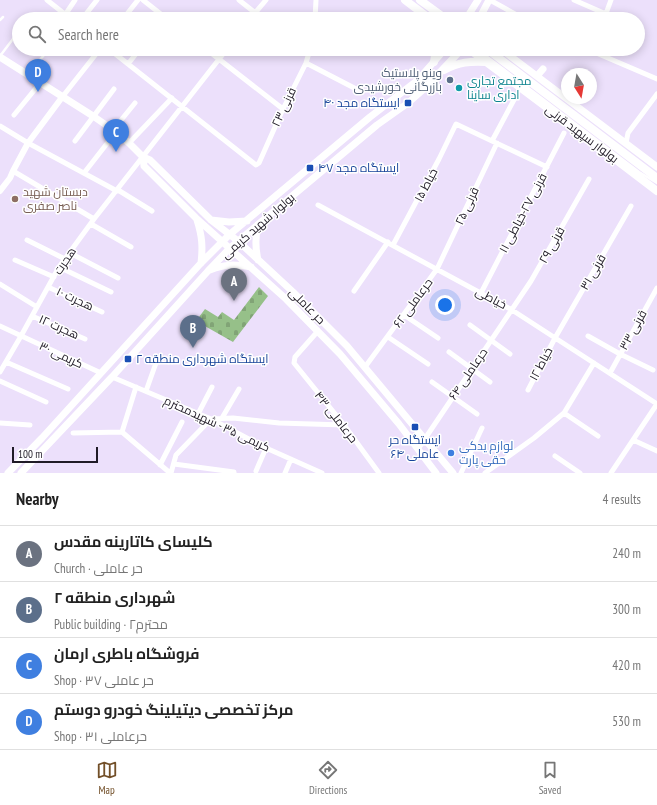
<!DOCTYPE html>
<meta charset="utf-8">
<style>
:root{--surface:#fff;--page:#f2f2f2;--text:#222;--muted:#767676;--line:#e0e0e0;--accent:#724f28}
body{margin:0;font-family:"PT Sans Narrow",Cairo,sans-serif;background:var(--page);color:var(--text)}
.compass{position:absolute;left:561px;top:68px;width:36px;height:36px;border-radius:50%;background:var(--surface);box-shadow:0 2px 10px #0003;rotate:169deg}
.scale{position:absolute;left:12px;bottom:10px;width:86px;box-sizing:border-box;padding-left:4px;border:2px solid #201b27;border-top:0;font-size:11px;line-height:14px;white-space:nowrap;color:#201b27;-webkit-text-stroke:3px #fff;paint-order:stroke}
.you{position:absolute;left:445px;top:305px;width:14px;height:14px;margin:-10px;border:3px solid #fff;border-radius:50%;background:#1a73e8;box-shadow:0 0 0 6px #1a73e833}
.badge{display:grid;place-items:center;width:26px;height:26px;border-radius:50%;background:var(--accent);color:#fff;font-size:13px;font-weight:700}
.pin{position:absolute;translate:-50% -33px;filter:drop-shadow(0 1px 2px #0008)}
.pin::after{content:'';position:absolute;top:21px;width:14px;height:12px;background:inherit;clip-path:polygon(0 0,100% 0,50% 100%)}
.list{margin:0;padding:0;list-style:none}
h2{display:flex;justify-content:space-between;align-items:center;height:52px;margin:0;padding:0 16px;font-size:17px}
h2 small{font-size:13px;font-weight:400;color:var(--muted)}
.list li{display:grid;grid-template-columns:26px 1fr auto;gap:12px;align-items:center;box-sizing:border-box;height:56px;padding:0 16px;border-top:1px solid var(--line)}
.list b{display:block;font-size:15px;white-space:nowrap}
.list p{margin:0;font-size:13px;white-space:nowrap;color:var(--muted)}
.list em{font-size:13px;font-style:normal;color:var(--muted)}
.icon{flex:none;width:22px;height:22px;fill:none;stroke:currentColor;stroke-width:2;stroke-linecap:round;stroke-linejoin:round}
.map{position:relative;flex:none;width:657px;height:473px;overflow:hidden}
.search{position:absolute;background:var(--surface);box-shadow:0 2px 10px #0003;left:12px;right:12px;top:12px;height:44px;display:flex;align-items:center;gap:10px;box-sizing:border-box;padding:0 14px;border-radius:22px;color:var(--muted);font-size:15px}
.sheet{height:276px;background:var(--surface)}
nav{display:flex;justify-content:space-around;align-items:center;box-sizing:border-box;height:56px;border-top:1px solid var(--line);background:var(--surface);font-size:11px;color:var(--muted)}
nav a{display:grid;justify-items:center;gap:2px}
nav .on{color:var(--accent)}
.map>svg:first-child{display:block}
.cemetery{fill:url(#cemetery-stones)}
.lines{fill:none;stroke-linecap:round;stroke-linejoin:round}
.service{stroke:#fff;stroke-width:2.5}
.minor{stroke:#fff;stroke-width:5}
.tertiary{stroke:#fff;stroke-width:6}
.secondary{stroke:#fff;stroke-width:7}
.primary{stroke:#fff;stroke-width:8}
.service-dot{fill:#5c6f8a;stroke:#fff;stroke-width:1.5}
.culture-dot{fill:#0f9aa8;stroke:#fff;stroke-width:1.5}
.transit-dot{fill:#1a4fb4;stroke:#fff;stroke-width:1.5}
.education-dot{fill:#8d6e63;stroke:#fff;stroke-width:1.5}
.shop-dot{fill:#3f7fe0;stroke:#fff;stroke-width:1.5}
.labels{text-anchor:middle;stroke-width:3;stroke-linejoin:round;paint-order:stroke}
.service-label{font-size:12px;fill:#4e5e75;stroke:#fff;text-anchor:end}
.culture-label{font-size:12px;fill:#0d838f;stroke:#fff;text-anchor:start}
.transit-label{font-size:12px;fill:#164399;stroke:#fff;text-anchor:start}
.street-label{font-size:12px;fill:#201b27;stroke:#fff}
.education-label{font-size:12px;fill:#785e54;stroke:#fff;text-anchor:start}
.shop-label{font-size:12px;fill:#366cbe;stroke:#fff;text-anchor:start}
</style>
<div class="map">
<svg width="657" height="473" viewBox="0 0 657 473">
<defs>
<pattern id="cemetery-stones" width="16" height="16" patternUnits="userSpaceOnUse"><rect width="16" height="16" fill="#96c089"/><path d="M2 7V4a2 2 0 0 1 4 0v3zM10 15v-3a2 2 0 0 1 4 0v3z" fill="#81a476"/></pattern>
</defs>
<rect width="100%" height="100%" fill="#ece0fb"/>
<path class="cemetery" d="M259,287l9,9 -35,46 -37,-21 9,-12 13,8 4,-5 12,8z"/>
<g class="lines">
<path class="service" d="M0,20l3,-3
M477,49l162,123 18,11
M0,56l19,-25
M29,73l20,-24"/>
<path class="minor" d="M47,0l24,19
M143,0l24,19
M239,0l24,19
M490,0l34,19
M574,0l32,14
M65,15l10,-15
M82,19l15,-19
M123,19l15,-19
M250,19l16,-19
M315,19l1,-19
M604,19l7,-19
M109,49l147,116 3,-2 24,-54 23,-46 4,-14
M206,49l77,60
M302,49l7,5
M587,49l70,30
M306,63l56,29
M128,64l11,-14
M63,96l37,-47
M14,115l27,-33
M0,126l28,17 89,48
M113,130l22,-27
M75,141l39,-52
M492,141l24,-45
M129,143l43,-45
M626,143l2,-10 29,-39
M13,171l81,48
M84,173l32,-41
M118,190l34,21
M318,205l194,105 145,94
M91,224l40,23
M27,240l38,19
M393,245l46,-86 17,-35 91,43
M70,253l48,25
M15,260l39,17
M59,267l52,25
M0,284l37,23
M48,287l54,25
M354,291l34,-49
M481,293l83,-160
M404,315l34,23
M32,316l53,23
M470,325l40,29
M0,326l101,47
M318,331l-23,26 -1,6 50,62 35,48
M588,336l32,18 33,16
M388,337l40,27
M449,352l41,30
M6,362l62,27
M365,367l72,-98 60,-126
M0,372l21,-36 38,-69 35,-48 133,-170
M610,373l47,-85
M112,377l99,42 55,29 56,25
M0,381l46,21
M432,382l45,32
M136,387l-14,45 48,41
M528,390l27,-52 76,-132
M146,391l10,-28
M564,413l34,23
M198,414l14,-27
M222,418l17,-29
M0,423l30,2
M73,433l49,-1
M633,440l24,11
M418,449l113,-168 58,-102
M555,456l25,17
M174,464l60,8v1
M160,465l22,-43
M256,471l10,-23
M171,473l5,-18 35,-36 22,-1 46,5 65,2
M285,473l6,-14
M461,473l21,-45
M485,473l49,-35 30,-25 30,-50
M611,473l46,-69"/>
<path class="tertiary" d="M0,191l10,-13 3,-7 15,-28 35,-47"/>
<path class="secondary" d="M466,19l12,-19
M479,19l10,-19
M501,49l156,118
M0,57l93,59 23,16 13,11 14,14 7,3 61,60 27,21 55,51 54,54 106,127
M537,76l6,-7
M143,157l1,9 52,52 90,81 54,55 59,70 37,49
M197,220c5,16 6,26 4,43
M211,220l18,2 18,-1
M258,260c-3,-13 -3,-23 0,-35
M210,270c16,-6 24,-6 41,-3
M8,473l34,-35 159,-175 28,-28 141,-118 48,-37 27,-31
M21,473l91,-96 96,-106 22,-23 147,-123 31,-22 17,-15 37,-39"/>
<path class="primary" d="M405,0l25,19
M420,0l26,19
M469,49l100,75 88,67
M487,49l170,129
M434,62l2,-13
M444,70c15,-8 26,-9 43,-8"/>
</g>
<circle class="service-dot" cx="450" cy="80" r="4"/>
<circle class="culture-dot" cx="459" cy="88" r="4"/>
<g class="transit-dot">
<rect x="404" y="99" width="8" height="8" rx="2"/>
<rect x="306" y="164" width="8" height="8" rx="2"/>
<rect x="124" y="355" width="8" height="8" rx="2"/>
<rect x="411" y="423" width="8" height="8" rx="2"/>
</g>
<circle class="education-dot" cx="15" cy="199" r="4"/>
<circle class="shop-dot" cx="451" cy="453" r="4"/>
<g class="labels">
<g class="service-label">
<text x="442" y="77">وینو پلاستیک<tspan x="442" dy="14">بازرگانی خورشیدی</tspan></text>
</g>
<g class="culture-label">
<text x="467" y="85">مجتمع تجاری<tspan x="467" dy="14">اداری ساینا</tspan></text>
</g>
<g class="transit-label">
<text x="400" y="107" text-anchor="end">ایستگاه مجد ۴۰</text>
<text x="318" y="172">ایستگاه مجد ۴۷</text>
<text x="136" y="363">ایستگاه شهرداری منطقه ۲</text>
<text x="415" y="444" text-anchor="middle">ایستگاه حر<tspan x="415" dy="14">عاملی ۶۴</tspan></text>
</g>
<g class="street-label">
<text transform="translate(284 107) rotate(-65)" y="4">قرنی ۲۳</text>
<text transform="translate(582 134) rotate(37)" y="4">بولوار سپهبد قرنی</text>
<text transform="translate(426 185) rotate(-62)" y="4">خیاط ۱۵</text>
<text transform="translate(467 206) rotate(-65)" y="4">قرنی ۲۵</text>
<text transform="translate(523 213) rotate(-62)" y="4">قرنی ۲۷-خیاطی ۱۱</text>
<text transform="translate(258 226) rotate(-41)" y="4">بولوار شهید کریمی</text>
<text transform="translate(552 245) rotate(-61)" y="4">قرنی ۲۹</text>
<text transform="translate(65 261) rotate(-56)" y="4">هجرت</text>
<text transform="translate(593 272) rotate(-60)" y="4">قرنی ۳۱</text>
<text transform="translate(491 298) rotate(28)" y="4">خیاطی</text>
<text transform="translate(75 299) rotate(25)" y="4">هجرت ۱۰</text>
<text transform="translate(413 303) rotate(-54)" y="4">حرعاملی ۶۲</text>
<text transform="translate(307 306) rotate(45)" y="4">حر عاملی</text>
<text transform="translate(59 327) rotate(24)" y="4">هجرت ۱۲</text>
<text transform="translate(633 330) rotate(-61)" y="4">قرنی ۳۳</text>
<text transform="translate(61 355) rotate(25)" y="4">کریمی ۳۰</text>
<text transform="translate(541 364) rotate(-62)" y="4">خیاط ۱۲</text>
<text transform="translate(468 374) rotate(-56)" y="4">حرعاملی ۶۴</text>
<text transform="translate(336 417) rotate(52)" y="4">حرعاملی ۴۳</text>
<text transform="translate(217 424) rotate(25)" y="4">کریمی ۳۵ - شهیدمحترم</text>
</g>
<g class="education-label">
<text x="23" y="196">دبستان شهید<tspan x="23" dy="14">ناصر صفری</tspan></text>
</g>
<g class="shop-label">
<text x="459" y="450">لوازم یدکی<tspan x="459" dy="14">حقی پارت</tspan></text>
</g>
</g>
</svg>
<svg class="compass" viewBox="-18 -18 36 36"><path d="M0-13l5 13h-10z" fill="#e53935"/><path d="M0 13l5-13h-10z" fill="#767676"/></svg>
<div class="scale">100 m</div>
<div class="you"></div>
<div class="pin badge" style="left:234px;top:301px;background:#6b7280">A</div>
<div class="pin badge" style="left:193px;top:348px;background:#5c6f8a">B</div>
<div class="pin badge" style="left:116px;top:152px;background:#3f7fe0">C</div>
<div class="pin badge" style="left:38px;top:92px;background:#3f7fe0">D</div>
<div class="search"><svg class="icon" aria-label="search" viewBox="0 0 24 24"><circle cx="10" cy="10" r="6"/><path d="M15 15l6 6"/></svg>Search here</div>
</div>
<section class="sheet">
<h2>Nearby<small>4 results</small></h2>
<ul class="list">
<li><span class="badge" style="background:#6b7280">A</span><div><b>کلیسای کاتارینه مقدس</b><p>Church · حر عاملی</p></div><em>240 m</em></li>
<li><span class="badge" style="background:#5c6f8a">B</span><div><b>شهرداری منطقه ۲</b><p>Public building · محترم۲</p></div><em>300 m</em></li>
<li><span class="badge" style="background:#3f7fe0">C</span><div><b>فروشگاه باطری ارمان</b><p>Shop · حر عاملی ۳۷</p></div><em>420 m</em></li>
<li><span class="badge" style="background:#3f7fe0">D</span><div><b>مرکز تخصصی دیتیلینگ خودرو دوستم</b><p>Shop · حرعاملی ۳۱</p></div><em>530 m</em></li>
</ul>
</section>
<nav>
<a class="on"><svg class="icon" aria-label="map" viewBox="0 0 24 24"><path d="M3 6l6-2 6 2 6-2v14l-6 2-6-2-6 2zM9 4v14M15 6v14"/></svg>Map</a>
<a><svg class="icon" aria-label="directions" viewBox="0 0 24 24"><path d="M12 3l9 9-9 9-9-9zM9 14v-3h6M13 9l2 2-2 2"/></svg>Directions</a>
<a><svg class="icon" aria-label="saved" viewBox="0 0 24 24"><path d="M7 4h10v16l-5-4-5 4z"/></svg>Saved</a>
</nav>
